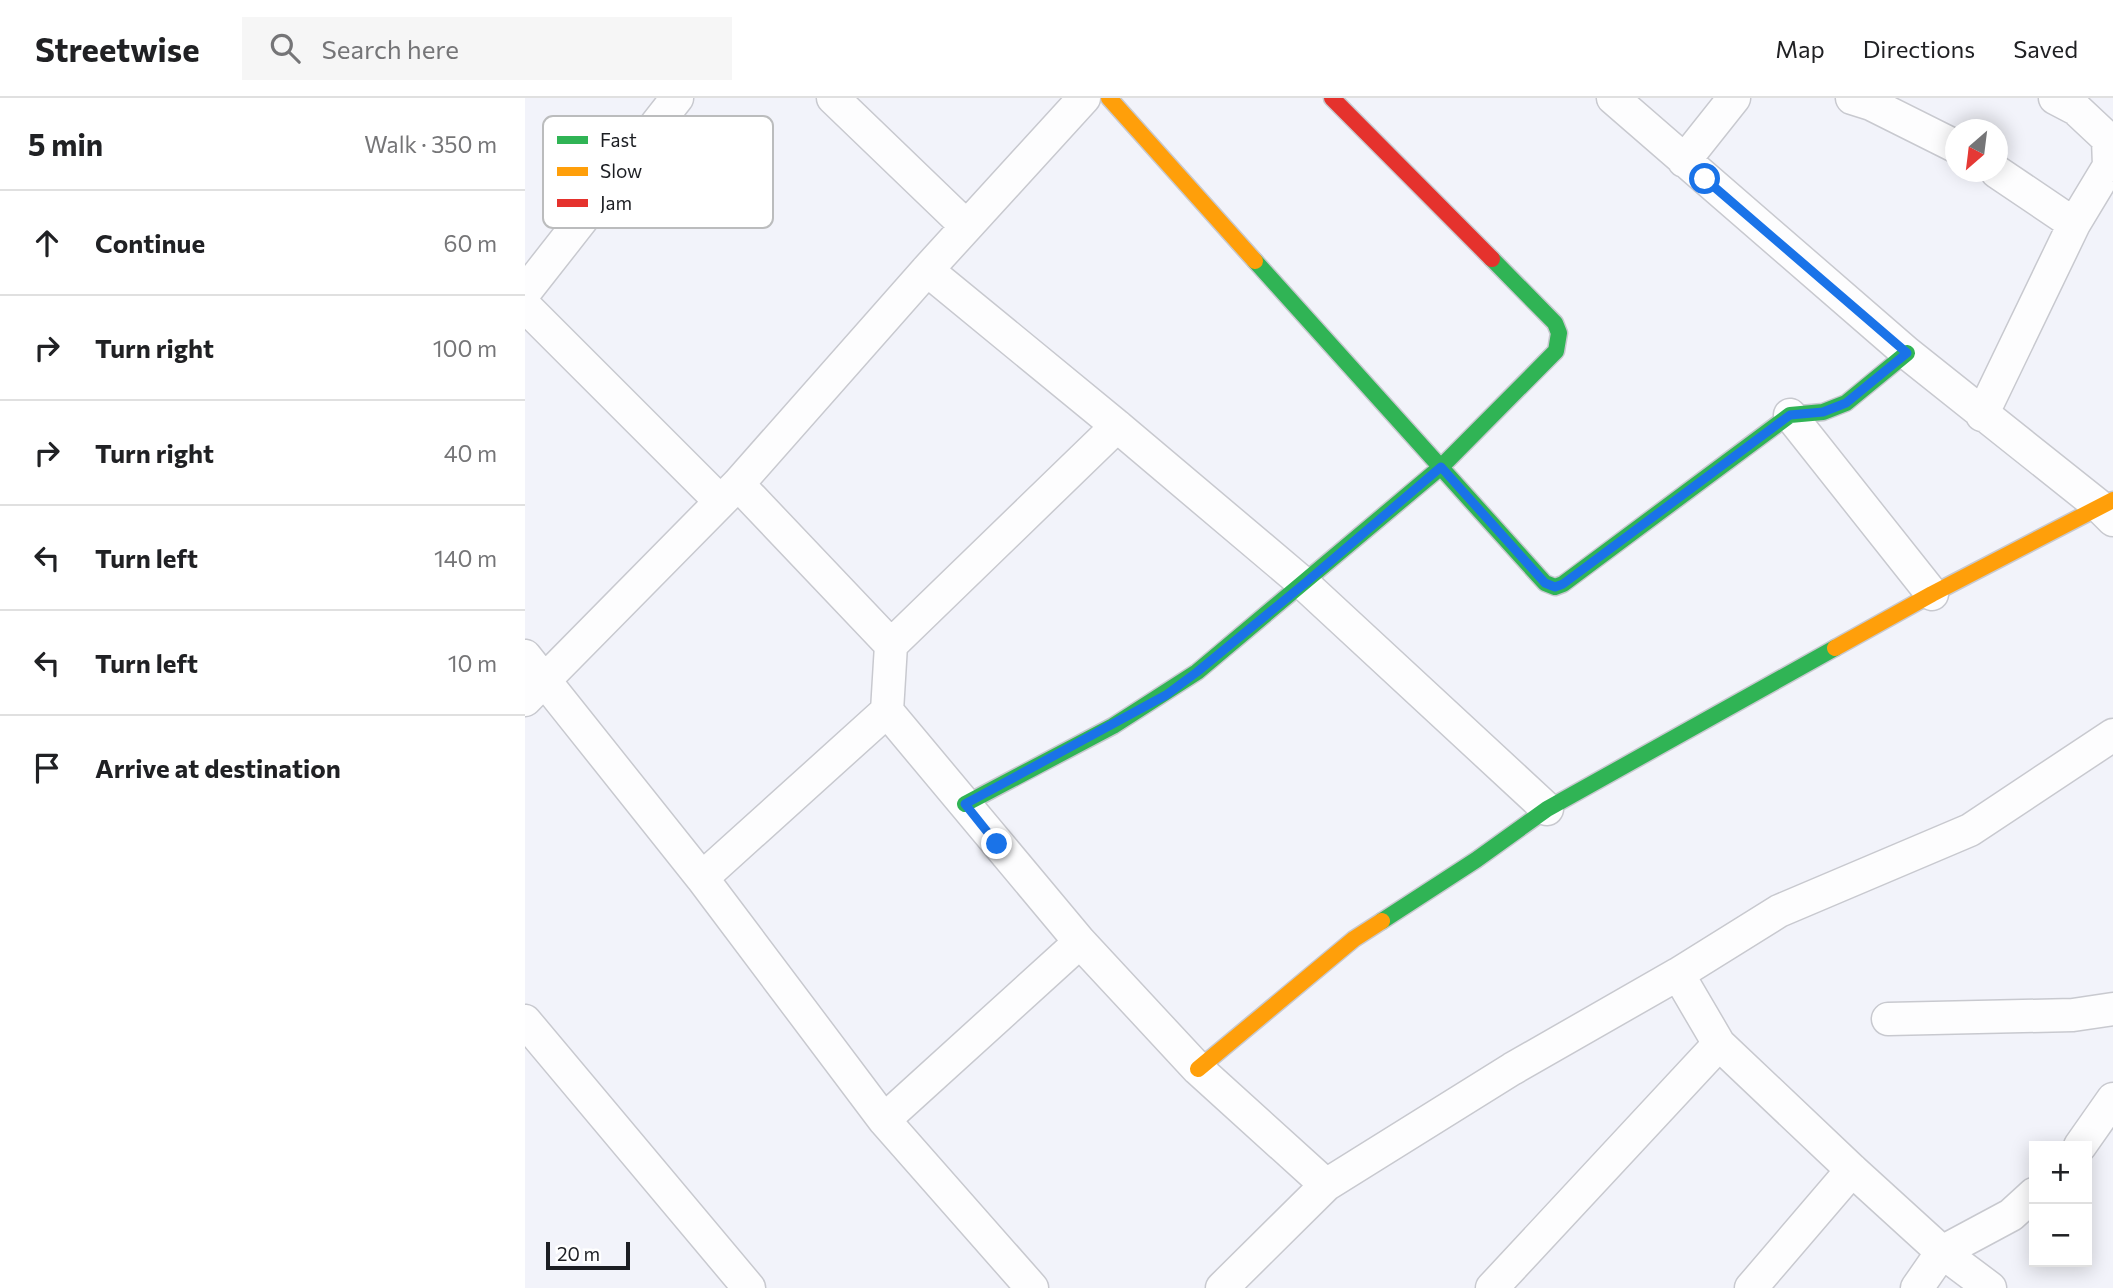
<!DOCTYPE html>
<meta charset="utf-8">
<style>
:root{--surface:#fff;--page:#f6f6f6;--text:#202124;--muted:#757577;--line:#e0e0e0}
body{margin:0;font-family:Commissioner,sans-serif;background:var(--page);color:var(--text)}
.controls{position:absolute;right:21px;bottom:21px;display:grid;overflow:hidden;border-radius:0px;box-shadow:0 4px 18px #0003}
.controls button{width:63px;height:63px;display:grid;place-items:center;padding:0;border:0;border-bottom:2px solid var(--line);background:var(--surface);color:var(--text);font:35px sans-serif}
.compass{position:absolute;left:1420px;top:21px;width:63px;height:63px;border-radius:50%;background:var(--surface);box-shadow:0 4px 18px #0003;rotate:208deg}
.scale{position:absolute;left:21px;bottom:18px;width:84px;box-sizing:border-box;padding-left:7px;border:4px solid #1c1e23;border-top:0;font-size:19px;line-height:24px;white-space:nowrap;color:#1c1e23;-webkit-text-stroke:5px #fff;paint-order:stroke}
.stop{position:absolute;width:21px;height:21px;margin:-16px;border:5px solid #1a73e8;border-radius:50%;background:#fff}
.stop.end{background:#1a73e8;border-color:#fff;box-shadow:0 2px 7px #0008}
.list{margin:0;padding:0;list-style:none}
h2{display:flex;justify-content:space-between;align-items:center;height:91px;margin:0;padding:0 28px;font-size:30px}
h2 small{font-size:23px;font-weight:400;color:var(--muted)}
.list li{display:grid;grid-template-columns:46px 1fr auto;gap:21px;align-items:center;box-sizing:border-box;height:105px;padding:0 28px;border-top:2px solid var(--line)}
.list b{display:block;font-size:26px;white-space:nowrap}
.list em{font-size:23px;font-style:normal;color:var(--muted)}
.icon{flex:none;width:38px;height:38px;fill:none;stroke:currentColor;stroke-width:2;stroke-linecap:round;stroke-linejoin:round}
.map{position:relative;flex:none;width:1588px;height:1190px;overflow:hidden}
header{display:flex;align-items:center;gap:42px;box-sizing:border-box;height:98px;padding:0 35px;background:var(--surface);border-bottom:2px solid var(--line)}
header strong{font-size:33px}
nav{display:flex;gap:38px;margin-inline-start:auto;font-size:24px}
.search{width:490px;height:63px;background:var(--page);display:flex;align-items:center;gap:18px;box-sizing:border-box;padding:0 24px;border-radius:0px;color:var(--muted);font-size:26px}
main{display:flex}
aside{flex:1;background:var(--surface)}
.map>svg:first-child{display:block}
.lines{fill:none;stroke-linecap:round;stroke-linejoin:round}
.street-casing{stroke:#c8c9cf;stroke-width:35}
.fast-casing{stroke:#c8c9cf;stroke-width:19}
.slow-casing{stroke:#c8c9cf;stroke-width:19}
.jam-casing{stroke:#c8c9cf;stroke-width:19}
.street{stroke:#fdfdfe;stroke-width:32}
.fast{stroke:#30b455;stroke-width:16}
.slow{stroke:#ff9f0a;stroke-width:16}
.jam{stroke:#e5322d;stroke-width:16}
.route{stroke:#1a73e8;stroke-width:9}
.key{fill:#fff;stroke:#bbbcbd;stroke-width:2}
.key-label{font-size:19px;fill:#1c1e23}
</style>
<header>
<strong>Streetwise</strong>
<div class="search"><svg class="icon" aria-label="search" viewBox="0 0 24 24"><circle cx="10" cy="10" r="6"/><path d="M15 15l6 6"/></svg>Search here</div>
<nav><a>Map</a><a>Directions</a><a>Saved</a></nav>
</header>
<main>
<aside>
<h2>5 min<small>Walk · 350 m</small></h2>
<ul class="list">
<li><svg class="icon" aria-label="ahead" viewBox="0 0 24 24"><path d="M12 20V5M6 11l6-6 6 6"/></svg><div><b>Continue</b></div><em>60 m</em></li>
<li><svg class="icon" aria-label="right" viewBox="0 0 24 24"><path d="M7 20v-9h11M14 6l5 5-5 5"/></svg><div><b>Turn right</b></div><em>100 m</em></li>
<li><svg class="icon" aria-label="right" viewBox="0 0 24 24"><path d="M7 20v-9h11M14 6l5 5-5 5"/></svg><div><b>Turn right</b></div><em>40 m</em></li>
<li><svg class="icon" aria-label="left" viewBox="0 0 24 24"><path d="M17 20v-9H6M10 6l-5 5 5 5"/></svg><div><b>Turn left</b></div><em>140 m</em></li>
<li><svg class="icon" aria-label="left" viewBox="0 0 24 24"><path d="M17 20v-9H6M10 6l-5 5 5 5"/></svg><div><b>Turn left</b></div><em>10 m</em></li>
<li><svg class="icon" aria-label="arrive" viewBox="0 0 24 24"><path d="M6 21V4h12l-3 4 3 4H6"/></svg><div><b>Arrive at destination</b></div></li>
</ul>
</aside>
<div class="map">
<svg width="1588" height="1190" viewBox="0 0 1588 1190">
<rect width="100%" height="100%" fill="#f2f3fa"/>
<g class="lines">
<g class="street-casing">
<path id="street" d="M308,0l133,128
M1088,0l294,255 192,153 14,14
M1327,0l19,6 84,42
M1530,0l21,11 32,30 1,27
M1159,63l50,-63
M1472,74l77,52
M402,172l190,156 187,158 243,225
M0,194l152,-194
M0,208l195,195
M1265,317l142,179
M1457,317l92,-191 35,-58 4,-1
M213,386l153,161
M0,558l177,222 182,242 148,168
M0,602l213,-216 189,-214 157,-172
M362,613l193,231 118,127 128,116
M177,780l185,-167 4,-66 226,-219
M1153,876l41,70 133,126 90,82 48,36
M1363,921l185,-4 40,-6
M0,923l224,267
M359,1022l196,-178
M1555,1048l33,-47
M697,1190l104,-103 186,-116 166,-95 101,-63 191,-81 143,-95
M967,1190l227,-244
M1226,1190l101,-118
M1392,1190l25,-36 69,-37 23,-21"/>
</g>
<g class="fast-casing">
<path id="fast" d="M730,163l290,322 10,4 8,-3 227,-169 33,-3 23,-9 61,-50
M440,706l148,-78 84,-54 244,-205 115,-116 3,-18 -4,-10 -63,-64
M857,823l94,-61 71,-51 288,-161"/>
</g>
<g class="slow-casing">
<path id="slow" d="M584,0l146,163
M1310,550l97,-54 181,-94
M673,971l156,-130 28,-18"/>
</g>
<g class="jam-casing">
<path id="jam" d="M807,0l160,161"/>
</g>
<use href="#street" class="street"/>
<use href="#fast" class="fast"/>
<use href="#slow" class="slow"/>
<use href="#jam" class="jam"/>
</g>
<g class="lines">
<path class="route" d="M472,746l-32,-40 201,-109 31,-23 107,-88 137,-117 104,116 10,4 8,-3 227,-169 33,-3 23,-9 61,-50 -202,-174"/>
</g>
<rect x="18" y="18" width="230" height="112" rx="10" class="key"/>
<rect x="32" y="38" width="31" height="8" fill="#30b455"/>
<rect x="32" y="69" width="31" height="9" fill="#ff9f0a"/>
<rect x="32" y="101" width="31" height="8" fill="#e5322d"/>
<g class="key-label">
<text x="75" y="49">Fast</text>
<text x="75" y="80">Slow</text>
<text x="75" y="112">Jam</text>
</g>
</svg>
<div class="controls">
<button>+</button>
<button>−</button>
</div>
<svg class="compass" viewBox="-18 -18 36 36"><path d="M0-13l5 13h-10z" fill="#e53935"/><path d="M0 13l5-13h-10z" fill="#757577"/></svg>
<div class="scale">20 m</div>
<div class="stop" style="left:1180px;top:81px"></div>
<div class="stop end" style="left:472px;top:746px"></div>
</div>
</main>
